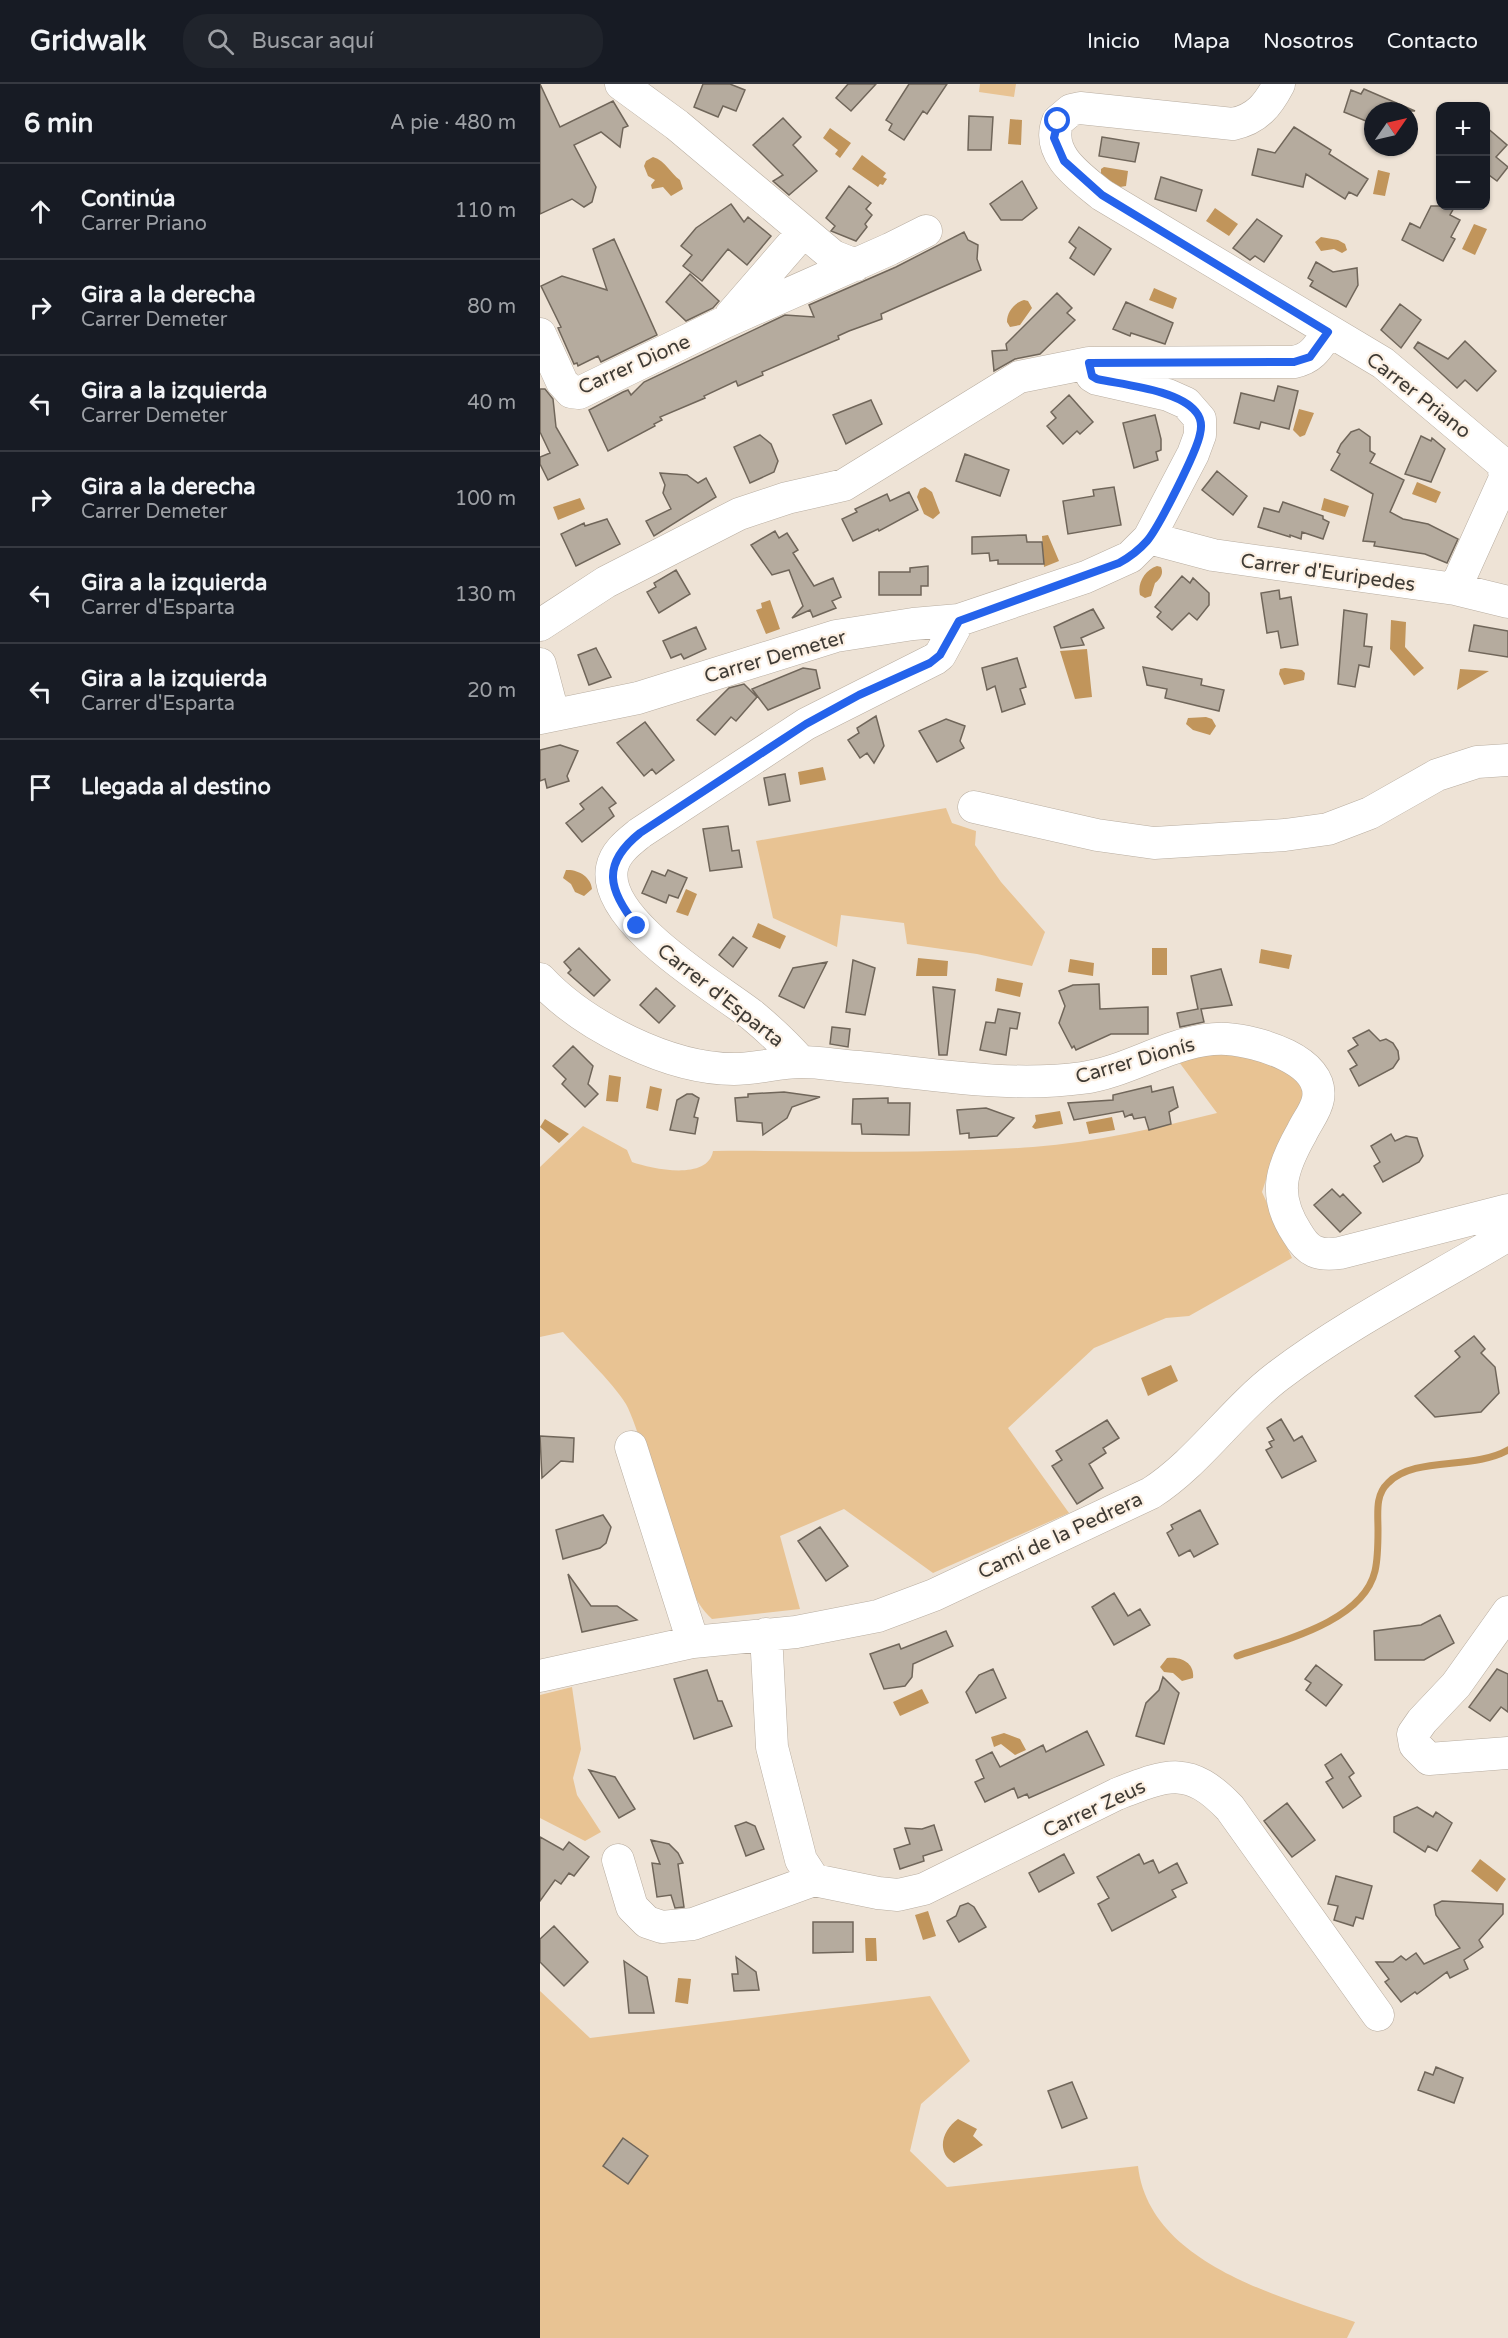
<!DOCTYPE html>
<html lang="es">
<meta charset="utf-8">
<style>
:root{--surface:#171b24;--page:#20242c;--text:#f1f3f6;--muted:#9ea1a6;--line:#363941}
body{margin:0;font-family:"Varela Round",sans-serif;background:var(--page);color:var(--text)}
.controls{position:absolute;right:18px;top:18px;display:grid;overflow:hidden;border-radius:12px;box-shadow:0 2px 4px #0004}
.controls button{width:54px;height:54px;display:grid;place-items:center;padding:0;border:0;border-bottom:2px solid var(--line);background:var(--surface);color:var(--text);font:30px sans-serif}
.compass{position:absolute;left:824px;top:18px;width:54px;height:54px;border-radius:50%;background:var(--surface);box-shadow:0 2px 4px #0004;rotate:56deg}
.stop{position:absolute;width:18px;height:18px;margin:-14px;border:4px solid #2563eb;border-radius:50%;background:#fff}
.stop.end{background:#2563eb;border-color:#fff;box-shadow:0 2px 6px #0008}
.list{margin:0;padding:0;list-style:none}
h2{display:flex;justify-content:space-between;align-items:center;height:78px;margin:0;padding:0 24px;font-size:26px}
h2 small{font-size:20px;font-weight:400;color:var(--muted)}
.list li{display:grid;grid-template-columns:39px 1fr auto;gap:18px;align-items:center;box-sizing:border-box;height:96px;padding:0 24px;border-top:2px solid var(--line)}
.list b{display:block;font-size:22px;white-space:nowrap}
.list p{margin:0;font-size:20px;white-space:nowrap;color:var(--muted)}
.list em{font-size:20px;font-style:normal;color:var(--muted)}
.icon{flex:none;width:33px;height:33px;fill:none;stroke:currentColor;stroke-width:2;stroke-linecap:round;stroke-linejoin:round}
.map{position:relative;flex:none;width:968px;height:2254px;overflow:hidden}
header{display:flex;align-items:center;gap:36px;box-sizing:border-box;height:84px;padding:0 30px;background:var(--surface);border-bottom:2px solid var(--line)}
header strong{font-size:28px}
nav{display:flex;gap:33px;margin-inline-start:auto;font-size:21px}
.search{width:420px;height:54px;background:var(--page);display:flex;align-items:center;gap:15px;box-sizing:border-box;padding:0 21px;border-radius:24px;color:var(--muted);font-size:22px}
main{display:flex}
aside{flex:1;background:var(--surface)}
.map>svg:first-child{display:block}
.green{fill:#e8c393}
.water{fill:#c1955b}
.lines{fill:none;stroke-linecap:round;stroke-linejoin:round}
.stream{stroke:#c1955b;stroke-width:7}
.building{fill:#b5ab9e;stroke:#70665a;stroke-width:1.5}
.minor-casing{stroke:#b8ada0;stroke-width:33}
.minor{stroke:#fff;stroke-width:32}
.route{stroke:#2563eb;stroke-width:8}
.labels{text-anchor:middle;stroke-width:4.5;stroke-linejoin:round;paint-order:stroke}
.street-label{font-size:20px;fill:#3f3b35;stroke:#fcf0e3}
</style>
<header>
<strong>Gridwalk</strong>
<div class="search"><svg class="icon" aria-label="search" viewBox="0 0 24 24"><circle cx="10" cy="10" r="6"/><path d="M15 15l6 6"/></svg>Buscar aquí</div>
<nav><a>Inicio</a><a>Mapa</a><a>Nosotros</a><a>Contacto</a></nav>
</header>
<main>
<aside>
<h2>6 min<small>A pie · 480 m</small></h2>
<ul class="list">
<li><svg class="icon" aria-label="ahead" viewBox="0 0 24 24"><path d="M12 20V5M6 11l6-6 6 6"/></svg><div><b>Continúa</b><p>Carrer Priano</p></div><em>110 m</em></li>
<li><svg class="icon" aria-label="right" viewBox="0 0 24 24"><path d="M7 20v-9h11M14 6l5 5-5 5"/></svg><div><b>Gira a la derecha</b><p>Carrer Demeter</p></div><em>80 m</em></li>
<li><svg class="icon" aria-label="left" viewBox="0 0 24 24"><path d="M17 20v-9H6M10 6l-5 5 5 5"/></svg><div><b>Gira a la izquierda</b><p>Carrer Demeter</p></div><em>40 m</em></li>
<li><svg class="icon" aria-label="right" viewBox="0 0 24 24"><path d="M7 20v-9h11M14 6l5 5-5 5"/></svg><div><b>Gira a la derecha</b><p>Carrer Demeter</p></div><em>100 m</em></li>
<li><svg class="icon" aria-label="left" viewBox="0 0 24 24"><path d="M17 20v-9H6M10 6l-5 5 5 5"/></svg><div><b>Gira a la izquierda</b><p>Carrer d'Esparta</p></div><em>130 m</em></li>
<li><svg class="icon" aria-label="left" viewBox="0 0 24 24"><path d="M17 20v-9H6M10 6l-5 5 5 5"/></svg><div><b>Gira a la izquierda</b><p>Carrer d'Esparta</p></div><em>20 m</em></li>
<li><svg class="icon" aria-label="arrive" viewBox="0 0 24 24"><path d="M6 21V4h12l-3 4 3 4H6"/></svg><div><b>Llegada al destino</b></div></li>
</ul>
</aside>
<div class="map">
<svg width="968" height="2254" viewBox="0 0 968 2254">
<rect width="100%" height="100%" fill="#eee3d6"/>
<path class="green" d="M440,0h36l-2,13 -35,-5z
M406,724l6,15 24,8 -1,14 26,37 44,50 -13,34 -55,-12 -70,-10 -3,-21 -63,-8 -4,32 -64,-29 -17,-77z
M656,969l55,1 47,21 8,25 -34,61 -10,31 30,66 -103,58 -23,2 -72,30 -86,80 61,85 -136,60 -89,-64 -64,27 20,73 -88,10c-39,-35 -60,-158 -84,-211 -8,-18 -50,-59 -65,-76l-23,5v-170l43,-41 44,24 5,12c20,7 76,19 81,-11 106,-1 214,4 320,-4 63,-5 124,-19 184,-34l-41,-55z
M32,1603l9,62 -8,29 4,17 24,37 -16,9 -45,-23v-123z
M0,1907l50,47 340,-42 40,65 -49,43 -11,47 37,36 191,-21c11,97 140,130 217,156l-8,16h-807z"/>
<path class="water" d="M470,35l12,1 -1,25 -13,-1z
M290,44l21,15 -11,15 -5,-4 3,-4 -15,-12z
M322,71l24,18 -3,4 4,2 -4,6 -3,-1 -2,3 -26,-18z
M113,73c13,4 17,16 27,23l3,9 -12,7 -8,-9 -11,2 -1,-4 4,-5 -7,-4 -4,-10 2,-5z
M564,83l24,4 -2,15 -6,1 -19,-12v-6z
M838,86l12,3 -5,23 -12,-2z
M675,124l23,16 -9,12 -23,-15z
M934,140l13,5 -12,26 -13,-6z
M781,153l17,3 7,4 2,6 -5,3 -8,-4 -13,2 -6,-9z
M614,204l23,10 -4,11 -24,-9z
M484,216l4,1 4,7 -12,17 -10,2 -3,-5c0,-10 7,-19 17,-22z
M759,325l15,4 -9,22 -5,2 -7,-7z
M877,398l24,10 -5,11 -24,-9z
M385,403l7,5 8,21 -7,6 -9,-5 -7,-17 3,-8z
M40,414l5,11 -27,11 -5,-13z
M784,414l25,8 -4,11 -24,-7z
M508,451l11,26 -15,6 -2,-31z
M617,482l4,1c3,7 -1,12 -6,16l-4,13 -6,2 -5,-3c-3,-12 5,-25 17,-29z
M230,516l10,29 -14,5 -10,-24 6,-2 -1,-5z
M851,536l15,2 -1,25 19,21 -10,8 -24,-27z
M547,565l5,48 -17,2 -15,-48z
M745,584l17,2 3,3 -1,7 -20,5 -5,-11 1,-5z
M920,585l29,2 -32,19z
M666,633l6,2 4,7 -6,9 -17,-5 -7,-6 2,-6z
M283,683l3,13 -26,5 -2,-13z
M26,786c12,-1 25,7 26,19l-8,7 -9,-4 -4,-8 -8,-6z
M146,805l11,5 -9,22 -12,-4z
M218,839l28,13 -6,13 -28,-12z
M612,864h15v27h-15z
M721,865l31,6 -3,14 -30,-6z
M378,874l30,3 -1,15h-31z
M530,875l24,4 -1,13 -25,-4z
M457,894l26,5 -3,14 -25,-6z
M69,991l12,2 -3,25 -12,-1z
M110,1002l12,3 -4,22 -12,-3z
M520,1027l3,13 -28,5 -3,-2 4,-6 -1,-6z
M572,1033l3,13 -26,4 -3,-12z
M5,1035l24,15 -10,9 -19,-16z
M631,1281l7,16 -30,15 -7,-18z
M627,1574c14,-2 28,5 26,20l-11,3 -9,-8 -9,-1 -4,-5z
M382,1605l7,14 -29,13 -7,-14z
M464,1649l16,6 6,11 -11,5 -14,-11 -7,3 -3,-10z
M940,1775l26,20 -9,13 -26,-21z
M388,1827l8,25 -13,4 -8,-25z
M325,1854h11l1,23h-11z
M138,1894l13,1 -3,25 -13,-2z
M418,2035l19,10 -4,7 10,9 -29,18c-19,-11 -11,-34 4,-44z"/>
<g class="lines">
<path class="stream" d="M697,1572c44,-15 126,-34 138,-85 3,-13 3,-28 3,-41 0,-17 -3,-35 10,-47 26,-27 85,-13 120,-33"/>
</g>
<path class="building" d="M0,0l20,43 53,-26 15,25 -5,2 -3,19 -19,-15 -27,13 22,42 -4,15 -8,5 -12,-8 -32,15z
M163,0h27l15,6 -9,21 -13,-5 -5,11 -24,-10z
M308,0h28l-25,27 -15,-13z
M369,0h38l-20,30 -4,-3 -19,29 -15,-10 3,-6 -6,-4z
M824,5l51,22h-42v13l-29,-12 7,-22 10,4z
M429,32l24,1 -2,33h-23z
M243,34l18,19 -8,8 24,26 -28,24 -16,-14 10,-6 -30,-30z
M945,42l22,19 -11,12 12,10 -11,14 -12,-9z
M754,43l37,23 -2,4 39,25 -11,17 -8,-4 -4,7 -39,-25 -3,13 -51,-12 6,-26 17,4z
M562,53l37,6 -4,19 -36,-6z
M621,93l41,13 -6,21 -41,-12z
M482,97l15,27 -15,12h-21l-11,-16z
M309,102l22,17 -5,6 6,6 -7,9 2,3 -11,14 -25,-10 4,-5 -9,-8z
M191,120l13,18 4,-5 23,19 -24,29 -19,-16 -26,32 -19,-15 9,-11 -11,-9 15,-18z
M891,122h24l-5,9 10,5 -9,17 4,2 -12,22 -41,-21 8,-17 10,5z
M717,135l25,17 -18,26 -9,-6 -5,4 -17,-12z
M539,143l32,22 -17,26 -24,-17 6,-10 -7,-6z
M424,148l4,8 10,5 -1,14 4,11 -100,44 1,5 -33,12 -11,5 1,3 -77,33 1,3 -25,11 -2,-5 -32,15 1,2 -45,19 2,3 -8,4 1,2 -47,25 -19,-41 34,-18 5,-2 3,5 13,-13 141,-67 29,2 -5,-12 87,-38z
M74,155l43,96 -56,27 -3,-6 -20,10 -1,-3 -3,1 -16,-36 3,-1 -20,-41 21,-10 45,14 -14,-41z
M776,178l17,10 24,-4 1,17 -12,22 -36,-21 3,-5 -5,-3z
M150,190l29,27 -6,7 -27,13 -20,-19z
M517,209l15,15 -5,5 8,7 -35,34 -25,5 -21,12 -2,-20 15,-1 -1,-6z
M586,218l47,21 -8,21 -34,-11 -1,3 -17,-7z
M860,220l21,16 -20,28 -20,-18z
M925,257l31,30 -19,20 -12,-11 -8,8 -43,-40 4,-6 30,17z
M738,302l20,5 -9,38 -28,-7 -2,7 -25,-6 7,-30 33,8z
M0,305h5l8,10 3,28 22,38 -30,15 -8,-16v-7l10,-4 -10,-21z
M529,311l24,27 -13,12 -3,-3 -14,13 -16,-18 9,-8 -5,-6z
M331,316l11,24 -36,20 -13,-29z
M615,331l6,24v11l-5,2 2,8 -24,8 -11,-45z
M819,345l11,8v14l5,3 -5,9 34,17 -14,32 13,7 25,5 30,15 -11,24 -22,-9 -51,-8 1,-4 -12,-1 10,-47 -42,-24 9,-16 -3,-2 4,-8 10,-12z
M220,351l11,9 7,17 -4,11 -24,11 -16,-36z
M881,352l10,5 1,-3 13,11 -14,33 -26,-8z
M425,370l44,16 -9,26 -44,-15z
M677,387l30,25 -14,19 -31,-25z
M120,389l27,2 11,8 8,-5 10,19 -62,39 -8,-15 25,-12 -8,-16 2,-8z
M574,403l7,38 -53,9 -5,-33 31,-5 -1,-6z
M369,408l9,18 -39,21 -1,-2 -25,12 -11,-22 15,-7 -2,-3 32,-15 3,7z
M743,418l40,14v3l6,3 -6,17 -21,-7 -1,7 -11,-4v2l-32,-10 6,-19 15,4z
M67,435l13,25 -44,22 -15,-32 23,-11 1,3z
M235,447l4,7 8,-5 11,17 -5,3 21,33 19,-8 8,19 -9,4 4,7 -23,9 -3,-7 -18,8 11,-12 -14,-36 -17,5 -21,-30z
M486,451l1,7h15l2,22h-46v-4l-8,1 -1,-8 -17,1v-17z
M388,482v20h-7v9h-42v-23h31v-4z
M136,486l14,24 -31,19 -12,-21 9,-5 -2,-4z
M642,492l8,7 3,-5 16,15v12l-12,15 -8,-7 -17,17 -15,-13 4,-5 -6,-5z
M739,506l1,9 11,-2 7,48 -17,3 -3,-17 -11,2 -6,-40z
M553,525l11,19 -23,10 3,7 -23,3 -7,-21z
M804,526l23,4 -3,32 8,1 -3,20 -10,-2 -4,22 -17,-3z
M934,541l34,6v26l-39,-6z
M156,543l10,22 -22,10 -3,-5 -10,4 -8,-17z
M56,564l15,29 -22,8 -11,-30z
M477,574l9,29 -6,2 5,15 -23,8 -7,-26 -8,4 -5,-22z
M603,583l59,12 -1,6 23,5 -5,21 -54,-13 2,-9 -20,-4z
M263,584l13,2 4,18 -52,22 -16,-21z
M204,600l13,13 -21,24 -5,-4 -16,18 -18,-15 32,-32z
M336,632l8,30 -10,17 -7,-10 -7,5 -12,-18 11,-7 -2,-5z
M406,635l19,7 -5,15 4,7 -27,14 -18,-31z
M105,638l29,38 -18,14 -4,-5 -8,7 -27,-33z
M20,661l18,6 -11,25 2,5 -22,7 -2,-9 -5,2v-31z
M245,690l5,27 -21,4 -5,-27z
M62,703l14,16 -7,5 5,8 -32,26 -16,-19 18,-14 -4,-5z
M188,742l4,25 7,-1 3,17 -32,4 -7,-42z
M128,786l19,8 -9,20 -9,-3 -3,8 -24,-10 10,-22 13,5z
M193,853l14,11 -14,19 -14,-12z
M39,864l31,32 -16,16 -26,-23 3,-3 -7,-8z
M313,876l22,8 -10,47 -19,-3z
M287,878l-23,46 -25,-12 14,-28z
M681,885l11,36 -31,4 3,13 -24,5 -3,-14 21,-4 -7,-33z
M559,900l1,25 48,-2v27h-37l-35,16 -2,-4 -2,2 -13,-25 6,-17 -6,-15 14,-6z
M393,903l22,3 -8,65h-8z
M116,904l19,18 -16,17 -19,-18z
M458,925l22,4 -3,16 -7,-1 -4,27 -26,-5 6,-28 9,1z
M292,943l18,2 -2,18 -18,-3z
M829,946l11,11 6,-2 7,4 5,8 1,8 -6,9 -34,18 -9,-17 7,-4 -9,-14 10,-6 -5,-7z
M33,962l20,20 -5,18 10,10 -13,13 -23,-23 4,-5 -13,-13z
M611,1002l1,6 21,-5 5,20 -9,5 2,12 -22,6 -4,-13 -11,2 -2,-5 -7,3 -2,-6 -49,9 -6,-17 45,-3v-5z
M244,1008l36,5 -28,10 -5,11 -24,17 -1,-12 -25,-2 -2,-23 13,-1v-3z
M152,1010l7,4 -5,19 4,1 -3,16 -25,-4 7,-30 10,-6z
M348,1014v5h22l-1,32 -47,-1 -1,-10h-9l1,-25z
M446,1024l28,10 -17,18 -28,2v-5l-9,1 -3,-24z
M851,1050l4,7 11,-5 11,2 6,18 -4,6 -36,20 -9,-16 6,-4 -9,-16z
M792,1105l8,8 3,-3 18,19 -21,19 -26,-27z
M934,1252l11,13 -4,4 14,14 4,26 -18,19 -46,5 -20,-21 45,-39 -5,-6z
M741,1335l13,22 8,-5 14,25 -34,17 -16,-28 6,-3 -3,-5 5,-2 -7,-12z
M567,1336l12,18 -16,10 3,5 -17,11 14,24 -26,16 -25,-38 10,-6 -6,-9z
M0,1352l34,2 -1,24 -12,-1 -19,17z
M660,1426l18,34 -24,13 -4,-7 -11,6 -12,-23 6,-4 -2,-4z
M63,1431l8,12 -5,16 -6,5 -37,11 -7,-29z
M280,1443l28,39 -22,15 -28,-40z
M28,1490l23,32h26l20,14 -55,12z
M574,1509l14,23 12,-7 10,16 -36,20 -22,-38z
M900,1531l14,28 -30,17h-49l-1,-29 47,-6z
M406,1547l7,15 -40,18 -1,13 -7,9 -21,3 -14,-35 29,-10 2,5z
M776,1581l26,20 -16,21 -20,-16 5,-7 -6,-4z
M453,1585l13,29 -30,15 -10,-21 13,-17z
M957,1585l11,5v38l-7,-5 -11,14 -21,-14z
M167,1586l11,31h4l10,25 -38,13 -20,-60z
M623,1593l16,16 -15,51 -28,-8 10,-33 13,-13z
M547,1647l17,34 -75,33 -2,-4 -9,4 -4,-10 -29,14 -10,-20 9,-4 -8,-18 16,-8 8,15 43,-22 3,7z
M801,1670l13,19 -5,4 12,19 -18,12 -17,-26 7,-4 -8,-13z
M49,1686l26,7 20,32 -16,9z
M747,1719l28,37 -23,17 -28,-36z
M877,1723l16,10 3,-5 16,11 -15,28 -9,-5 -3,6 -31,-20v-15z
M206,1738l9,4 9,23 -18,7 -11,-30z
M394,1741l8,25 -19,6 1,5 -24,8 -6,-20 16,-5 -5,-16 17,1z
M0,1753l23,13 6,-8 20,15 -15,19 -5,-3 -8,11 -6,-4 -15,21z
M111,1756l18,4 9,9 5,10 -5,1 6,43 -9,1 -4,-13 -14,2 -5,-34 8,1z
M524,1770l10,19 -35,19 -10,-19z
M599,1770l5,10 9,-4 6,13 18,-10 10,20 -15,7 4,7 -64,34 -14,-27 11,-6 -12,-21z
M796,1792l36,10 -9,33 -7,-2 -3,9 -19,-6 4,-14 -10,-2z
M902,1817l61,3v10l-24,26 4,7 -19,13 4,9 -18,9 -3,-6 -30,22 -2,-2 -14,10 -16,-20 4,-3 -13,-17h17l8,-6 5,4 10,-7 8,11 36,-16 -24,-33 -2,-10z
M428,1819l6,4 12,20 -27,15 -12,-21 9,-5 4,-10z
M273,1838h40v30l-40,1z
M14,1842l34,36 -24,24 -24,-24v-23z
M196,1873l20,15 3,18 -25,1 -2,-17h6z
M84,1877l23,16 7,36h-25z
M896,1983l27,11 -9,25 -36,-13 7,-18 8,3z
M532,1998l15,36 -25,10 -14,-37z
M83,2054l25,18 -20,28 -25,-18z"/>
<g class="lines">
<g class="minor-casing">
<path id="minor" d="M81,0l56,41 156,131 23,9
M739,0c-11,21 -22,35 -46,40l-153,-16 -9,2 -13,11c-13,33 22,56 44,74l281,168 120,101 2,14 -50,111
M191,231l72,-83
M0,250l22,48 9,10 8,1 146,-71 165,-73 36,-18
M609,454l64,17 242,34 53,13
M0,541l66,-43 133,-68 48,-16 57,-13 175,-108 70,-14 205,-1c19,-4 24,-15 34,-30
M0,580l13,49
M0,634l98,-20 198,-62 77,-12 46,-4 127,-43 44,-20 19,-19 44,-84 7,-19v-16l-14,-16 -18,-8 -71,-16 -5,-3 -3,-13
M434,723l123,28 57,8 131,-8 43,-6 42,-16 67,-38 40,-13 31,-2
M0,895c44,47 129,90 194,90 23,0 45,-7 68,-7 19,0 38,4 57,5 74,7 149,21 223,11 49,-6 95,-42 145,-39 30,2 98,21 91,60 -2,12 -11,22 -16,33 -21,37 -30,63 -5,101 11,19 21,23 43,20l168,-43
M261,978c-15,-17 -31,-32 -49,-47 -36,-28 -150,-94 -140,-147 3,-16 17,-26 28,-35l166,-109 129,-65 5,-4 19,-35
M91,1363l62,195
M968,1528l-52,73 -34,36 -9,13 2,11 14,14 79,-6
M226,1550l6,113 29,113 13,20
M0,1592l153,-34 103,-10 82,-16 56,-21 217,-102c48,-31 81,-82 127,-117 71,-54 154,-95 230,-141
M78,1776l14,47 15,15 15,5 31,-3 121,-44 64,13 20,2 26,-6 193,-95c51,-20 72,-29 113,14l148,207"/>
</g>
<use href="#minor" class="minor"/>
</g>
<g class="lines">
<path class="route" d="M97,842c-29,-36 -36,-62 3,-93l166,-109 53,-29 71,-32 10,-8 19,-34 160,-58c11,-6 20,-13 28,-22 12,-14 50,-90 53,-107 2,-8 1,-16 -4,-22 -17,-22 -72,-27 -99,-33l-5,-3 -3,-13 205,-1 16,-5 18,-25 -226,-137 -38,-34 -10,-23 4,-17"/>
</g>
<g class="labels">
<g class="street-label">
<text transform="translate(94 280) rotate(-24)" y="7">Carrer Dione</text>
<text transform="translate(879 311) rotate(38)" y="7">Carrer Priano</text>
<text transform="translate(788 488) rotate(8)" y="7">Carrer d'Euripedes</text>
<text transform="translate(235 572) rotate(-16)" y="7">Carrer Demeter</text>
<text transform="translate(181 911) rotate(38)" y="7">Carrer d'Esparta</text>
<text transform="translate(595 976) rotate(-16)" y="7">Carrer Dionís</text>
<text transform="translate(520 1451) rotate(-25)" y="7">Camí de la Pedrera</text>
<text transform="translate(554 1724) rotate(-25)" y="7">Carrer Zeus</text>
</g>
</g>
</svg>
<div class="controls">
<button>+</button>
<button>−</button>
</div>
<svg class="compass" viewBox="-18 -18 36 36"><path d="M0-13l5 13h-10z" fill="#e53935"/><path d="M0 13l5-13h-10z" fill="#9ea1a6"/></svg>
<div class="stop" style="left:518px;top:37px"></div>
<div class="stop end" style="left:97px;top:842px"></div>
</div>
</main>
